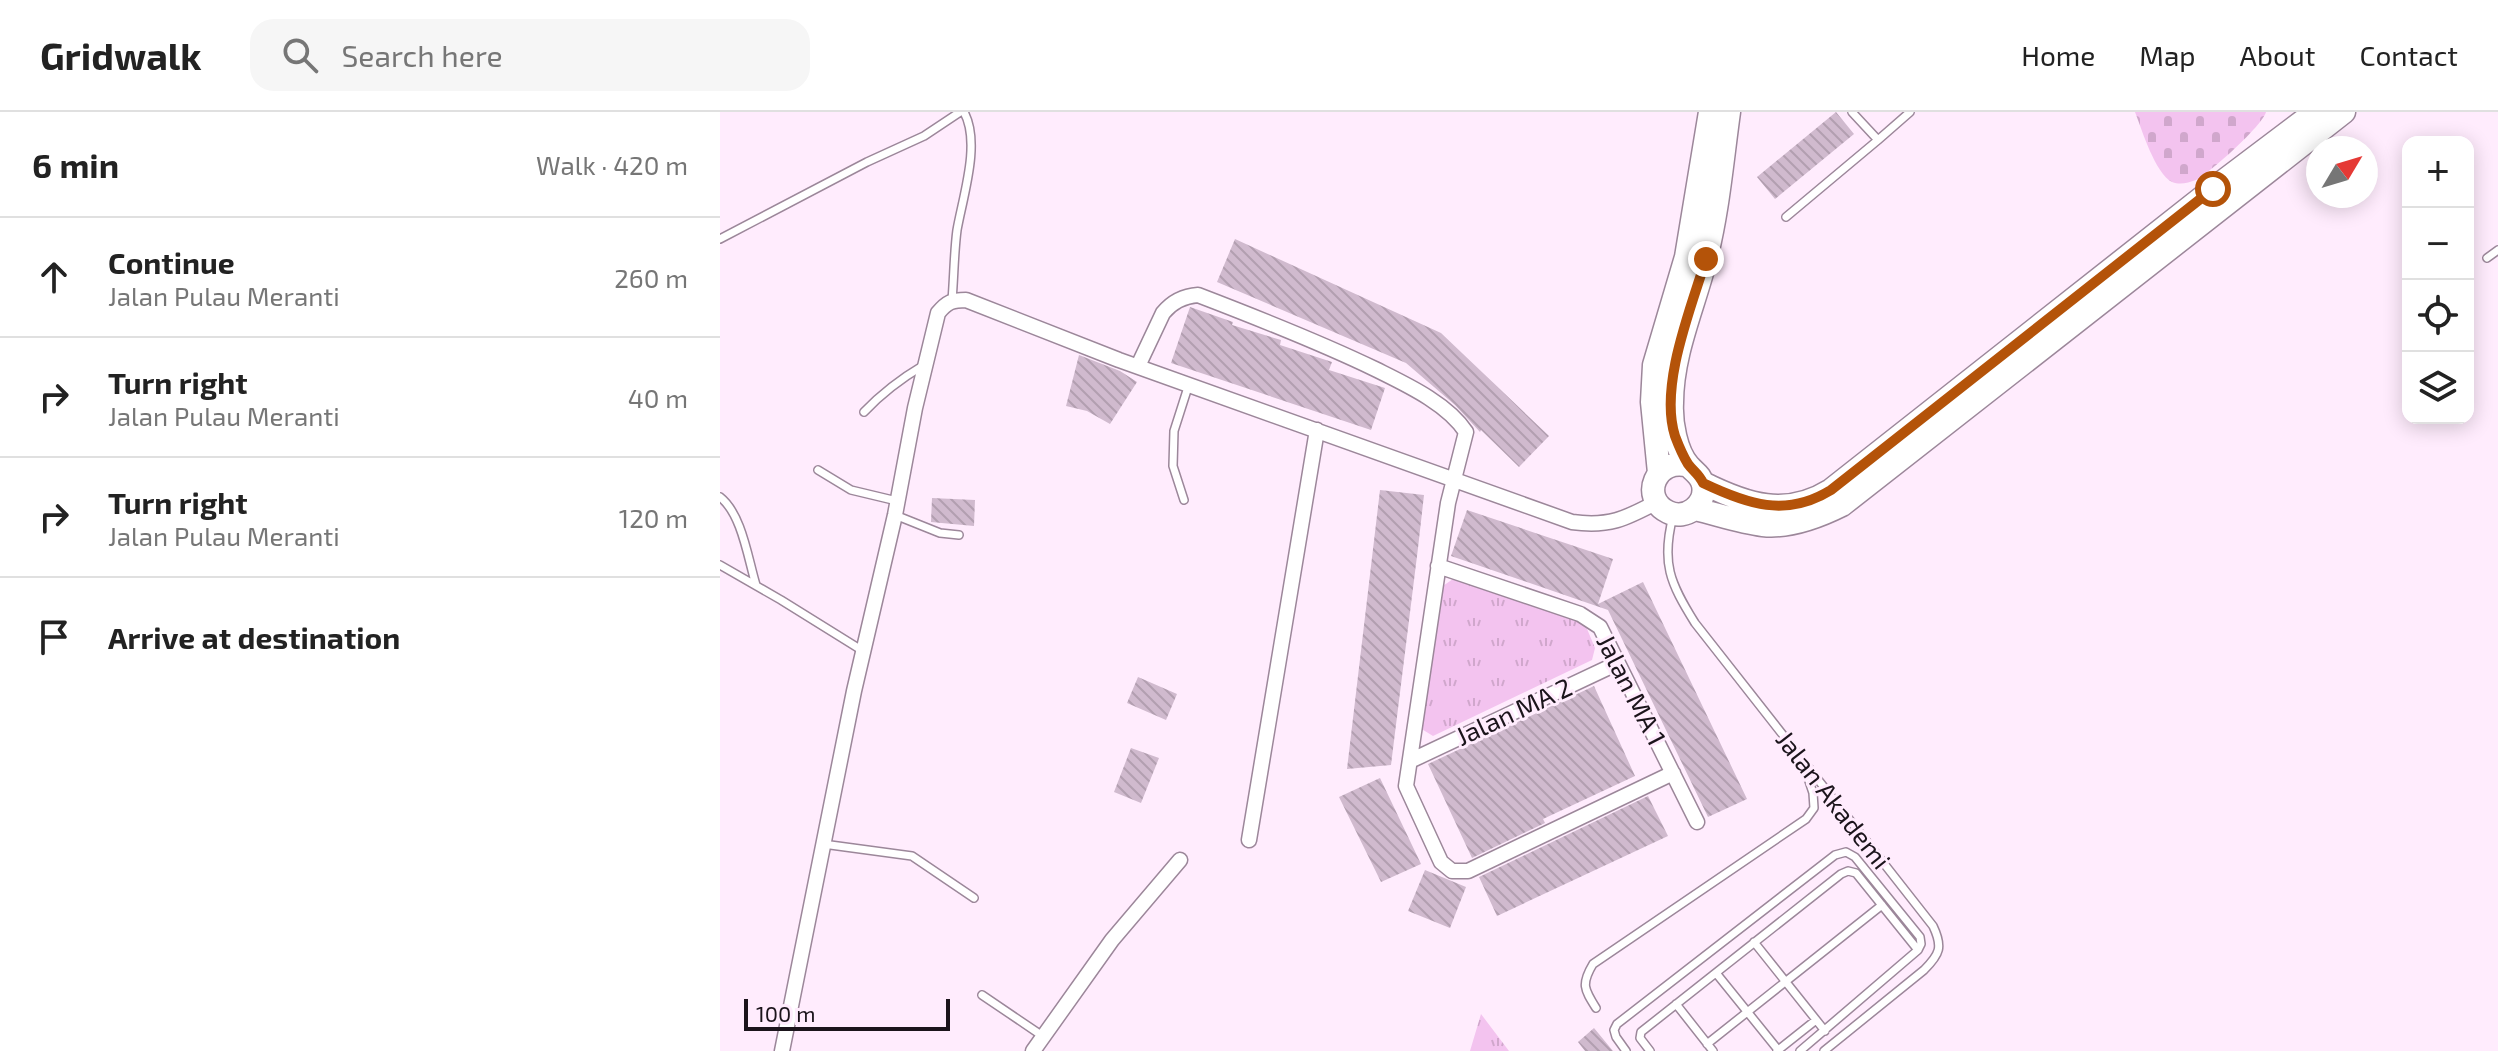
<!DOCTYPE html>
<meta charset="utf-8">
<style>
:root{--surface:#fff;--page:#f6f6f6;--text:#222;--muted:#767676;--line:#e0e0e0}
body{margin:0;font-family:"Exo 2",sans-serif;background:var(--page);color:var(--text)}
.controls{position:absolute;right:24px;top:24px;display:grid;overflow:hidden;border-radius:16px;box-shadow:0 4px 20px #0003}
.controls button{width:72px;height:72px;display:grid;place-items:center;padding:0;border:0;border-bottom:2px solid var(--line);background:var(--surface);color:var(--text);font:40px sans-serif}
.compass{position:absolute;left:1586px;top:24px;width:72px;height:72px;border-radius:50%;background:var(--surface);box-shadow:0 4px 20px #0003;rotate:52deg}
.scale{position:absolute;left:24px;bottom:20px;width:206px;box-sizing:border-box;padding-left:8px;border:4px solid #1b141b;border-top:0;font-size:22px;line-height:28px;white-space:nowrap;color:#1b141b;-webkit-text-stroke:6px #ffecfd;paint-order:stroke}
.stop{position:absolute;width:24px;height:24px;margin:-18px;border:6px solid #b45309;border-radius:50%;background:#fff}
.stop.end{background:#b45309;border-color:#fff;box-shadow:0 2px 8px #0008}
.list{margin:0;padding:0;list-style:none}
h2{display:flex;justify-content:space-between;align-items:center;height:104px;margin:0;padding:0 32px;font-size:34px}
h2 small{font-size:26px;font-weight:400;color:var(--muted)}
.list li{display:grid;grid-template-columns:52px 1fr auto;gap:24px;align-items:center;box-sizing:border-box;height:120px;padding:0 32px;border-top:2px solid var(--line)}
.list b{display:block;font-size:30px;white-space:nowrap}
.list p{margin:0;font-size:26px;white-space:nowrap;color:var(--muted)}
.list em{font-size:26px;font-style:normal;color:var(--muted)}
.icon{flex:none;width:44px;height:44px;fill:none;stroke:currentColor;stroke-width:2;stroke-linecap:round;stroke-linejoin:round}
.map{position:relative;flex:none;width:1778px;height:939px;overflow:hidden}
header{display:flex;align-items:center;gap:48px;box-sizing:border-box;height:112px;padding:0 40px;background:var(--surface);border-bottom:2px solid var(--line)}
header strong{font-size:38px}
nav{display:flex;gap:44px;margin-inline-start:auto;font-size:28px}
.search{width:560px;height:72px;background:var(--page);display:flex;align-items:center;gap:20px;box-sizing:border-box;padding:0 28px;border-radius:24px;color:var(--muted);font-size:30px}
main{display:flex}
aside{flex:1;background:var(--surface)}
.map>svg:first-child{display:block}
.grass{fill:url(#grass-tufts)}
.cemetery{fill:url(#cemetery-stones)}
.building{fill:url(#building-back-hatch)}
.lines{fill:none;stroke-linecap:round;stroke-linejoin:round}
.lane-casing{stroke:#9c879a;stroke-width:10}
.street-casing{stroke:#9c879a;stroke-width:17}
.primary-casing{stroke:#9c879a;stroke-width:25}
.lane{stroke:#fff;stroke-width:7}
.street{stroke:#fff;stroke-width:14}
.primary{stroke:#fff;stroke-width:22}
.route{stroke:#b45309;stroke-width:10}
.labels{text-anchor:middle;stroke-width:6;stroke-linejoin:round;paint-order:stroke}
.street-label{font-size:26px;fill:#1b141b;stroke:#ffecfd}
</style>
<header>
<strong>Gridwalk</strong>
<div class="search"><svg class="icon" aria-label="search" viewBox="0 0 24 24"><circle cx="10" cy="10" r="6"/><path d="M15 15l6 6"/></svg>Search here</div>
<nav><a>Home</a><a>Map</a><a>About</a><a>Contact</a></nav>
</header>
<main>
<aside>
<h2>6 min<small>Walk · 420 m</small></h2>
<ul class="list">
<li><svg class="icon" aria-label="ahead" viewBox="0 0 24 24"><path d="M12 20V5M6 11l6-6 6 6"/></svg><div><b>Continue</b><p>Jalan Pulau Meranti</p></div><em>260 m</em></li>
<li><svg class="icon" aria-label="right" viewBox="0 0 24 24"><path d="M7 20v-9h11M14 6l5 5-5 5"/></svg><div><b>Turn right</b><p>Jalan Pulau Meranti</p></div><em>40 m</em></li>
<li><svg class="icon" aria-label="right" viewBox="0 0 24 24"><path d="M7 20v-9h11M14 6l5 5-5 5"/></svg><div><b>Turn right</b><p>Jalan Pulau Meranti</p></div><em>120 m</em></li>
<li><svg class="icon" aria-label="arrive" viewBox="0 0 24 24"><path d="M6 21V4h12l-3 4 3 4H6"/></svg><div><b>Arrive at destination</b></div></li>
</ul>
</aside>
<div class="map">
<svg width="1778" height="939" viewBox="0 0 1778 939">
<defs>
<pattern id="grass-tufts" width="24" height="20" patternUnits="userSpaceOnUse" patternTransform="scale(2)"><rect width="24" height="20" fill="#f3c3ef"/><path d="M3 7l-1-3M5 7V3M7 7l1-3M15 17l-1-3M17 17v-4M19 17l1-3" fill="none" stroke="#d0a7cc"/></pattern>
<pattern id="cemetery-stones" width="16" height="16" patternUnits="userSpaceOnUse" patternTransform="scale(2)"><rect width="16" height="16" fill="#f3c3ef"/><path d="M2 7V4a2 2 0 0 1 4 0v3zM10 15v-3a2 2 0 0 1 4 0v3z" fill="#d0a7cc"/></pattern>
<pattern id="building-back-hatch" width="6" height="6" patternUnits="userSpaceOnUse" patternTransform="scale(2)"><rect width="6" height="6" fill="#d0bace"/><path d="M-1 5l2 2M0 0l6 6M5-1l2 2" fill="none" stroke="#b29fb0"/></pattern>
</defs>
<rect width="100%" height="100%" fill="#ffecfd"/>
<path class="grass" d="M733,467l132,45 10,24 -3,12 -159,76 -13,-8 20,-140z
M761,902l28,37h-39z"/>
<path class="cemetery" d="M1415,0h131c-3,13 -56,61 -70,68 -8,3 -16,5 -24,2 -17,-9 -30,-52 -37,-70z"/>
<path class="building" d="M1116,0l18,22 -79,65 -18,-22z
M515,127l206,94 108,103 -30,31 -38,-37 -1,2 -25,-27 -49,-42 -189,-81z
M470,195l43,15 -1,3 49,15 -1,5 52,17 -3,8 56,18 -14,42 -200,-67z
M359,243l41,16 17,11 -27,42 -23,-13 -21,-5z
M660,378l44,5 -6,53 -27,217 -44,4z
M212,386l43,2 -1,26 -43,-4z
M747,398l146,49 -15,45 45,-22 104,217 -39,18 -100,-207 -157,-54z
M418,565l39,17 -11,26 -39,-17z
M874,574l41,90 -92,43 2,4 -73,35 -44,-94z
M411,636l28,10 -18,45 -27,-11z
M660,666l41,86 -40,18 -42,-85z
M928,684l20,40 -171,80 -18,-39z
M705,758l41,17 -16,41 -42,-17z
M874,916l19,23h-28l-7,-9z"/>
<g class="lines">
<g class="lane-casing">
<path id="lane" d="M1132,0l26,28 32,-28
M1066,105l92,-77
M0,127l147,-77 57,-26 36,-24
M1767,146l11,-8
M232,188c2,-23 2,-47 5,-70 6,-34 24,-87 7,-118
M144,300c18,-19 38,-34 60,-47
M98,358l33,20 46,11
M0,385c22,17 28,62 36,88
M464,388l-11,-34 1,-35 15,-47
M175,403l45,18 19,2
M953,404c-12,47 -3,67 22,107l238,303c10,21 7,28 -9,44l-100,81
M0,453l61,35 82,51
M103,732l89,12 62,42
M1034,830l71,89
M996,861l63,78
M262,883l62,42
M956,892l37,47
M876,896c-12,-19 -15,-24 -3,-44l213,-145 8,-11 -1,-15 -8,-24
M987,932l175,-139
M906,939l-10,-14 -2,-7 3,-6 218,-169 11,-3 9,5 65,80 1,7 -3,6 -118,101
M930,939l-10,-13 1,-6 200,-158 7,-3 8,2 62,77
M1057,939l39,-31"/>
</g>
<g class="street-casing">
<path id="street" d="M418,254l25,-53c9,-11 21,-17 35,-18 60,23 119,46 177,74 30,15 72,34 91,63l-18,71 -42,283 35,76 11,9h16l205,-98
M718,454l142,48 20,13 97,195
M690,649l208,-98
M529,728l68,-410
M62,939l72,-360 41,-176 20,-107 23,-95c9,-11 14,-13 28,-13l153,60 453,162c37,5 53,-3 85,-20
M313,939l79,-111 68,-80"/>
</g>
<g class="primary-casing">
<path id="primary" d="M969,354c-33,-10 -50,32 -21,46 18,9 39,-8 35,-27 -2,-10 -8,-12 -14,-19 -13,-14 -18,-44 -17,-63 0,-49 21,-94 33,-141 13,-49 17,-100 24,-150
M939,361l-7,-71 2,-37 32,-108 24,-145
M983,371c44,22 83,35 128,7l382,-301 102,-77
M975,397c22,5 45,13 68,16 27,3 55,-8 79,-20l502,-393"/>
</g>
<use href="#lane" class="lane"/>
<use href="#street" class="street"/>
<use href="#primary" class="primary"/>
</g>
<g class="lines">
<path class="route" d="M986,147c-15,49 -47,127 -31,177 3,8 8,20 13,28 5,7 11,10 15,19 44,21 83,35 128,7l382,-301"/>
</g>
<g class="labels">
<g class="street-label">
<text transform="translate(911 578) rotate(63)" y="9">Jalan MA 1</text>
<text transform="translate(794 600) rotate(-25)" y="9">Jalan MA 2</text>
<text transform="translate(1113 688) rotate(52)" y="9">Jalan Akademi</text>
</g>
</g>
</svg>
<div class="controls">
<button>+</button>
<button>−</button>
<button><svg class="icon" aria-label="locate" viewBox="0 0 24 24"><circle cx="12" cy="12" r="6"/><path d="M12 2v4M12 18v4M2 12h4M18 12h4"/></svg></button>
<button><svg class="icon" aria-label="layers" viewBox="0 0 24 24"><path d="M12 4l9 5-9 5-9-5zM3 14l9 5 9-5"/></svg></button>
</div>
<svg class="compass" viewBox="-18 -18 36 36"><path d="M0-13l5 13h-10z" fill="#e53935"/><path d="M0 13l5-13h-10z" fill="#767676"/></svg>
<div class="scale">100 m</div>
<div class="stop" style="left:1493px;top:77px"></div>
<div class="stop end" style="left:986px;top:147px"></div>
</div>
</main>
